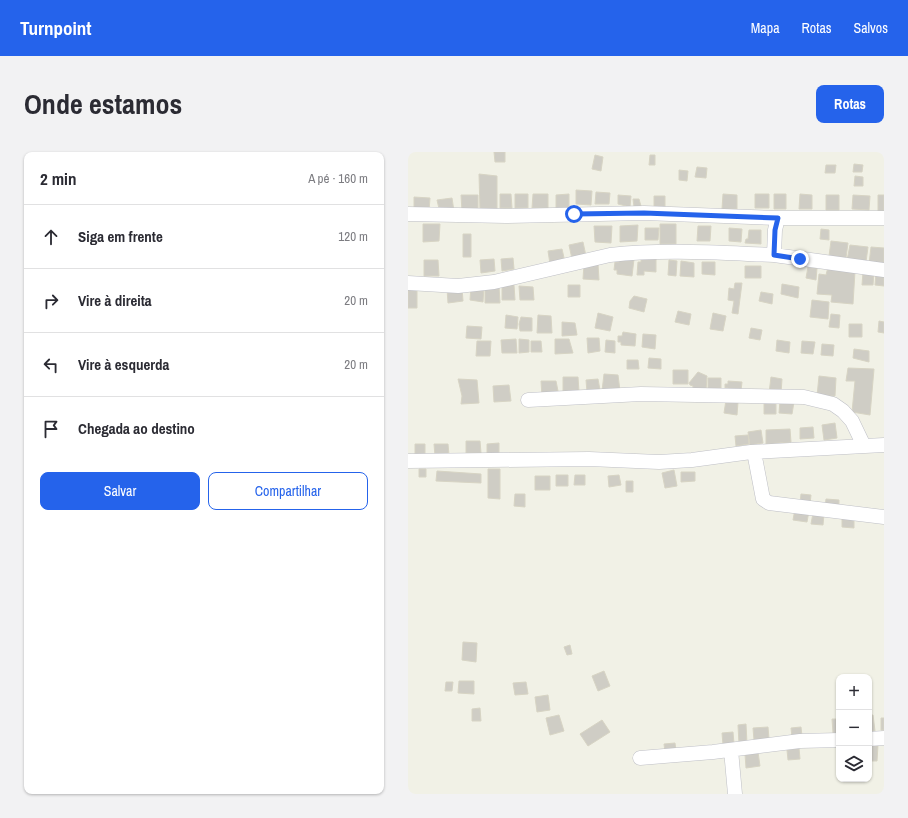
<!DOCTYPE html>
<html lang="pt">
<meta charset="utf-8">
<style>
:root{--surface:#fff;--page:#f2f2f3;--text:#2b2b33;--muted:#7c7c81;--line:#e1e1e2;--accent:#2563eb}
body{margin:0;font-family:"Archivo Narrow",sans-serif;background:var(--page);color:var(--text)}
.controls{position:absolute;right:12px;bottom:12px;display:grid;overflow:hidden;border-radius:8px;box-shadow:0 1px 3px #0004}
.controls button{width:36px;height:36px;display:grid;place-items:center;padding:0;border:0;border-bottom:1px solid var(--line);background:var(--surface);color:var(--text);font:20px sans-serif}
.stop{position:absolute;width:12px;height:12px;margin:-9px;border:3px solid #2563eb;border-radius:50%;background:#fff}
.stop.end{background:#2563eb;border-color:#fff;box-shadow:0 1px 4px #0008}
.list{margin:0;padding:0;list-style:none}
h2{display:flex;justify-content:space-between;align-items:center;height:52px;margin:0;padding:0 16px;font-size:17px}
h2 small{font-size:13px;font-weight:400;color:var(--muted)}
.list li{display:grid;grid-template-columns:26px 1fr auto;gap:12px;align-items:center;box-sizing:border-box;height:64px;padding:0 16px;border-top:1px solid var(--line)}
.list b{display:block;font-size:15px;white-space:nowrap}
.list em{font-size:13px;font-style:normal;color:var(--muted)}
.actions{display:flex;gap:8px;padding:12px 16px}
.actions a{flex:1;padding:9px 0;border:1px solid var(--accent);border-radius:8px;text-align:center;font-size:14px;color:var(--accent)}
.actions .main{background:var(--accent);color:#fff}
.icon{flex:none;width:22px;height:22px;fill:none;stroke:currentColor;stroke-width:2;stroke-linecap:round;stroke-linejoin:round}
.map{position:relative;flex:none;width:476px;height:642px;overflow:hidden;border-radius:8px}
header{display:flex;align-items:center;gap:24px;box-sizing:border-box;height:56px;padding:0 20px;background:var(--accent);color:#fff}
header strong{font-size:19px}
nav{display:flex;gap:22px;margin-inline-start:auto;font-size:14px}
.intro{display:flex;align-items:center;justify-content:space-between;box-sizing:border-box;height:96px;padding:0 24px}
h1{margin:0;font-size:28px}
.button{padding:10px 18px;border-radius:8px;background:var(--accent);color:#fff;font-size:14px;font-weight:700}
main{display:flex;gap:24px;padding:0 24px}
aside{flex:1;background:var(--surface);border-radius:8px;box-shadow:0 1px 3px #0004}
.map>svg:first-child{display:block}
.building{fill:#cfcdc5;stroke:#d7d4c4}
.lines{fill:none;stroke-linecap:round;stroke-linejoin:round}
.street-casing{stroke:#bebfc6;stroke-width:15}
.street{stroke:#fff;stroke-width:14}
.route{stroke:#2563eb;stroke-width:5}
</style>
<header>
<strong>Turnpoint</strong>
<nav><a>Mapa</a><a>Rotas</a><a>Salvos</a></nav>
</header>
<div class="intro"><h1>Onde estamos</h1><a class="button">Rotas</a></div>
<main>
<aside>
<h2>2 min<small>A pé · 160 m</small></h2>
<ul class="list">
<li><svg class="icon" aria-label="ahead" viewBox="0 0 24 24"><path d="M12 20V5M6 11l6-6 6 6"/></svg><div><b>Siga em frente</b></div><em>120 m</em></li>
<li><svg class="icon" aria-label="right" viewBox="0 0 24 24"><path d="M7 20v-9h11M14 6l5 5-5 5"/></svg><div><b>Vire à direita</b></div><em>20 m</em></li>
<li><svg class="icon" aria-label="left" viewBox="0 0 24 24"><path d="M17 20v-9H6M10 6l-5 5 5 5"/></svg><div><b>Vire à esquerda</b></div><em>20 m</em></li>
<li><svg class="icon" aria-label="arrive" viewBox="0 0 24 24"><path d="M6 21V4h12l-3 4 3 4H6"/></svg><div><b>Chegada ao destino</b></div></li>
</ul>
<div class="actions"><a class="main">Salvar</a><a>Compartilhar</a></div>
</aside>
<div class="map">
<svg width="476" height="642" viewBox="0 0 476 642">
<rect width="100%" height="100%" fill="#f1f1e6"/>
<path class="building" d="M86,0h11v10h-10z
M187,3l8,2 -2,14 -9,-2z
M242,3h5v10h-6z
M446,12l9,1 -1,7h-9z
M418,13h10l-1,8h-10z
M289,15l10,1 -1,10 -11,-1z
M271,18l9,1 -1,10 -8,-1z
M71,22l18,2v35h-17z
M447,24l8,1v9h-9z
M168,38l16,1 -1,14 -15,-1z
M188,40l14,1 -1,11h-14z
M92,42h11l1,14h-12z
M107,42h13v14h-13z
M125,42h15v14h-16z
M161,42v14l-13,1v-14z
M315,42l14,1v14h-15z
M347,42h14v14h-14z
M366,42h12v15h-12z
M392,42l12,1v14h-13z
M53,43h17v15l-16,2z
M210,43l13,1 -1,11 -12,-3z
M418,43h13v15h-13z
M445,43l17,1 -1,14 -17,-1z
M470,43h6v16h-6z
M246,44h11v11h-11z
M6,45l16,1 -1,13 -15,-1z
M44,46l2,13 -14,2 -3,-13z
M225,47h6l2,7 -7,1z
M15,72h17l-1,17 -16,1z
M252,72h16v20h-16z
M230,73l-1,16 -17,1v-16z
M186,74h18l-1,17 -16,-1z
M290,74h13l-1,15h-13z
M237,76h14l-1,12h-13z
M321,76l13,1 -1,13 -12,-1z
M413,77l8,1v10l-9,-1z
M341,78h12v14l-16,-1 1,-4h2z
M55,82h8v23h-8z
M423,89l17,2 -2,15 -17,-2z
M175,90l3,14 -14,3 -3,-14z
M442,93l18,2 -2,15 -19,-2z
M463,95l13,1v17l-15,-1z
M154,97l3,13 -15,2 -2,-13z
M211,105l15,2 -2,17 -15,-2v-4h-3l1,-8h4z
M105,106l1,11 -12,2 -1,-12z
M233,106l15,1v13l-12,-1v4h-7l1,-13h3z
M86,107l1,12 -14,2 -1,-13z
M16,108h14l1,16h-15z
M261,108l8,1 -1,15 -8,-1z
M273,109l13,2v14l-14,-1z
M294,110h13v13l-13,-1z
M176,112h14l1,16 -16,-1z
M337,114h16v12h-16z
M400,115l9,1 -1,12 -10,-2z
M420,115l27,4 -2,33 -22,-2 1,-7 -15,-1 2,-20 7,1z
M455,120h11l-1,13h-11z
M468,121h8v13l-9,-1z
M327,131h7l-4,31 -6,-1 2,-12 -6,-1 1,-12 5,1z
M374,132l17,3 -1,11 -17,-4z
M94,133h12l1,15h-13z
M160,133h12v12h-12z
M63,134l13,1 -1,15 -13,-2z
M77,134h14l1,17h-15z
M111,134l14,1 1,13h-14z
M0,136l9,1v19h-9z
M54,136l1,13 -15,2 -1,-14z
M353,140l12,2 -1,10 -13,-3z
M226,144l13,3 -3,13 -15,-4 1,-7z
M404,148l17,2 -1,17 -18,-2z
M270,159l13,3 -2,11 -14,-3z
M190,161l15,4 -3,14 -15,-3z
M305,161l13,3 -3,15 -13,-2z
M423,162l9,1 -1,13 -10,-1z
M98,163l12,2 -1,12 -12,-1z
M130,163l13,1 1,17h-15z
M113,165l11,1v13h-12l-1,-7z
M471,169l5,1v11l-6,-1z
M154,170l13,1 2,12 -15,1z
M441,172h13v13h-13z
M59,174l15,1 -1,12 -15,-1z
M343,176l11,2 -2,10 -11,-2z
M215,180l13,2 -1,12 -14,-1v-3h-3v-6h4z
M235,182l13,1 -1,14 -13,-2z
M179,186h12l1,13 -12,2z
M108,187l1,14h-15l-1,-13z
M111,187l10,1v12l-10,1z
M147,187h14l4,14 -18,1z
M198,188l9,1v12l-10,-1z
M369,188l13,2 -1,11 -13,-2z
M69,189h14l-1,15h-14z
M123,189h10l1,11h-11z
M394,189l13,1 -2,12 -12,-1z
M414,192l12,1 -1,11 -12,-1z
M446,197l15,2v11l-16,-4z
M241,206l12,1v10l-13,-1z
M219,208h11l1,9h-12z
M440,216l26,1 -4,46 -18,-3 3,-31h-9z
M265,218h15v14h-15z
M290,220l9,4 -1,15 -13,-1v-4l-3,-1 -1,-2z
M196,222l14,1 2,16h-18z
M411,224l17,2 -1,18h-18z
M155,225h15l1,15 -16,-1z
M363,225l11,2 -1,14h-12z
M300,226h13v13h-13z
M50,227l19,1 2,23 -18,1 1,-8z
M190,227l2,11 -13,2 -1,-12z
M133,229h15l3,15 -17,1z
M320,229l14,1 -1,9 -13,-1v-2h-3v-4h3z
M101,233l2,16 -17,1 -1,-16z
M318,248l12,2 -1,13 -13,-2z
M356,248h12v14h-12z
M372,249l14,1 -2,12 -13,-1z
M427,271l2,15 -13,2 -2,-15z
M405,275l1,11 -14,1v-11z
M382,277l1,13 -25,2v-14z
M353,278l2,13 -13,2 -2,-13z
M340,283l1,9 -13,2 -1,-10z
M58,289h14l1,12h-15z
M91,291v11l-12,1v-11z
M7,292h10v10h-10z
M26,292h14l1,11 -14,1z
M11,317h7v8h-7z
M80,317h12v30l-12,-1z
M266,318l3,16 -12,2 -3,-15z
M29,319l44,3v9l-45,-2z
M273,320h14v9l-14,1z
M148,323h12v11h-12z
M167,323h10v10h-11z
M211,323l2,10 -12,2 -1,-11z
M127,324h15v14h-15z
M218,329h7v11h-7z
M107,342h10v13l-11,-1z
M393,342l10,1 -1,9 -10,-1z
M418,347l13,1v9l-14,-2z
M387,357l14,2 -2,11 -14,-2z
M405,361l11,1 -1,11 -12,-1z
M434,365l12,1v10l-12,-1z
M55,490l14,1 -1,19 -14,-2z
M162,493l2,9 -5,1 -3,-8z
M196,519l6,15 -12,5 -6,-15z
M51,529h15v13l-16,-1z
M38,530h7l-1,9h-7z
M118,530l2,12 -13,1 -2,-12z
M140,543l2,15 -13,2 -2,-15z
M72,556l1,13h-9v-12z
M151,563l5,16 -14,4 -4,-17z
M461,563h4l2,16h-6z
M473,566h3v12h-3z
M424,567h7v14h-6z
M194,568l8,12 -22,14 -8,-12z
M338,572l1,20h-8l-1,-19z
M360,575l1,12 -15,1 -1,-12z
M393,575l1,9 -10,1 -1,-9z
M325,580l1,12 -11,1 -1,-12z
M267,591l1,7 -11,2 -1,-8z
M461,593h9l-1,16h-8z
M391,596l1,11 -12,1 -1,-10z
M350,600l2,14 -14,2 -1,-14z"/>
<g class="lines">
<g class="street-casing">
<path id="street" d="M0,62l98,2 138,-3 134,5h106
M366,103l110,15
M0,131l50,3 36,-4 116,-27c54,-6 110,-2 164,0l1,-25 3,-12
M120,248l113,-6 163,3 29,7 10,7 9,10 12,25
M346,300l9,47 6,4 115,14
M0,309l181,-2 70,3 33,-2 59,-8 133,-7
M461,587l15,-1
M323,598l4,44
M232,606l73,-6 87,-11 39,-1"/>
</g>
<use href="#street" class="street"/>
</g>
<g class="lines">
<path class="route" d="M166,62l70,-1 134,5 -3,12 -1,25 26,4"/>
</g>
</svg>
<div class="controls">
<button>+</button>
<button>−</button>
<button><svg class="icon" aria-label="layers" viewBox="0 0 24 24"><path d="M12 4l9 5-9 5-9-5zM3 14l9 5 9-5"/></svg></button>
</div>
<div class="stop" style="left:166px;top:62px"></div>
<div class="stop end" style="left:392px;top:107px"></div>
</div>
</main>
